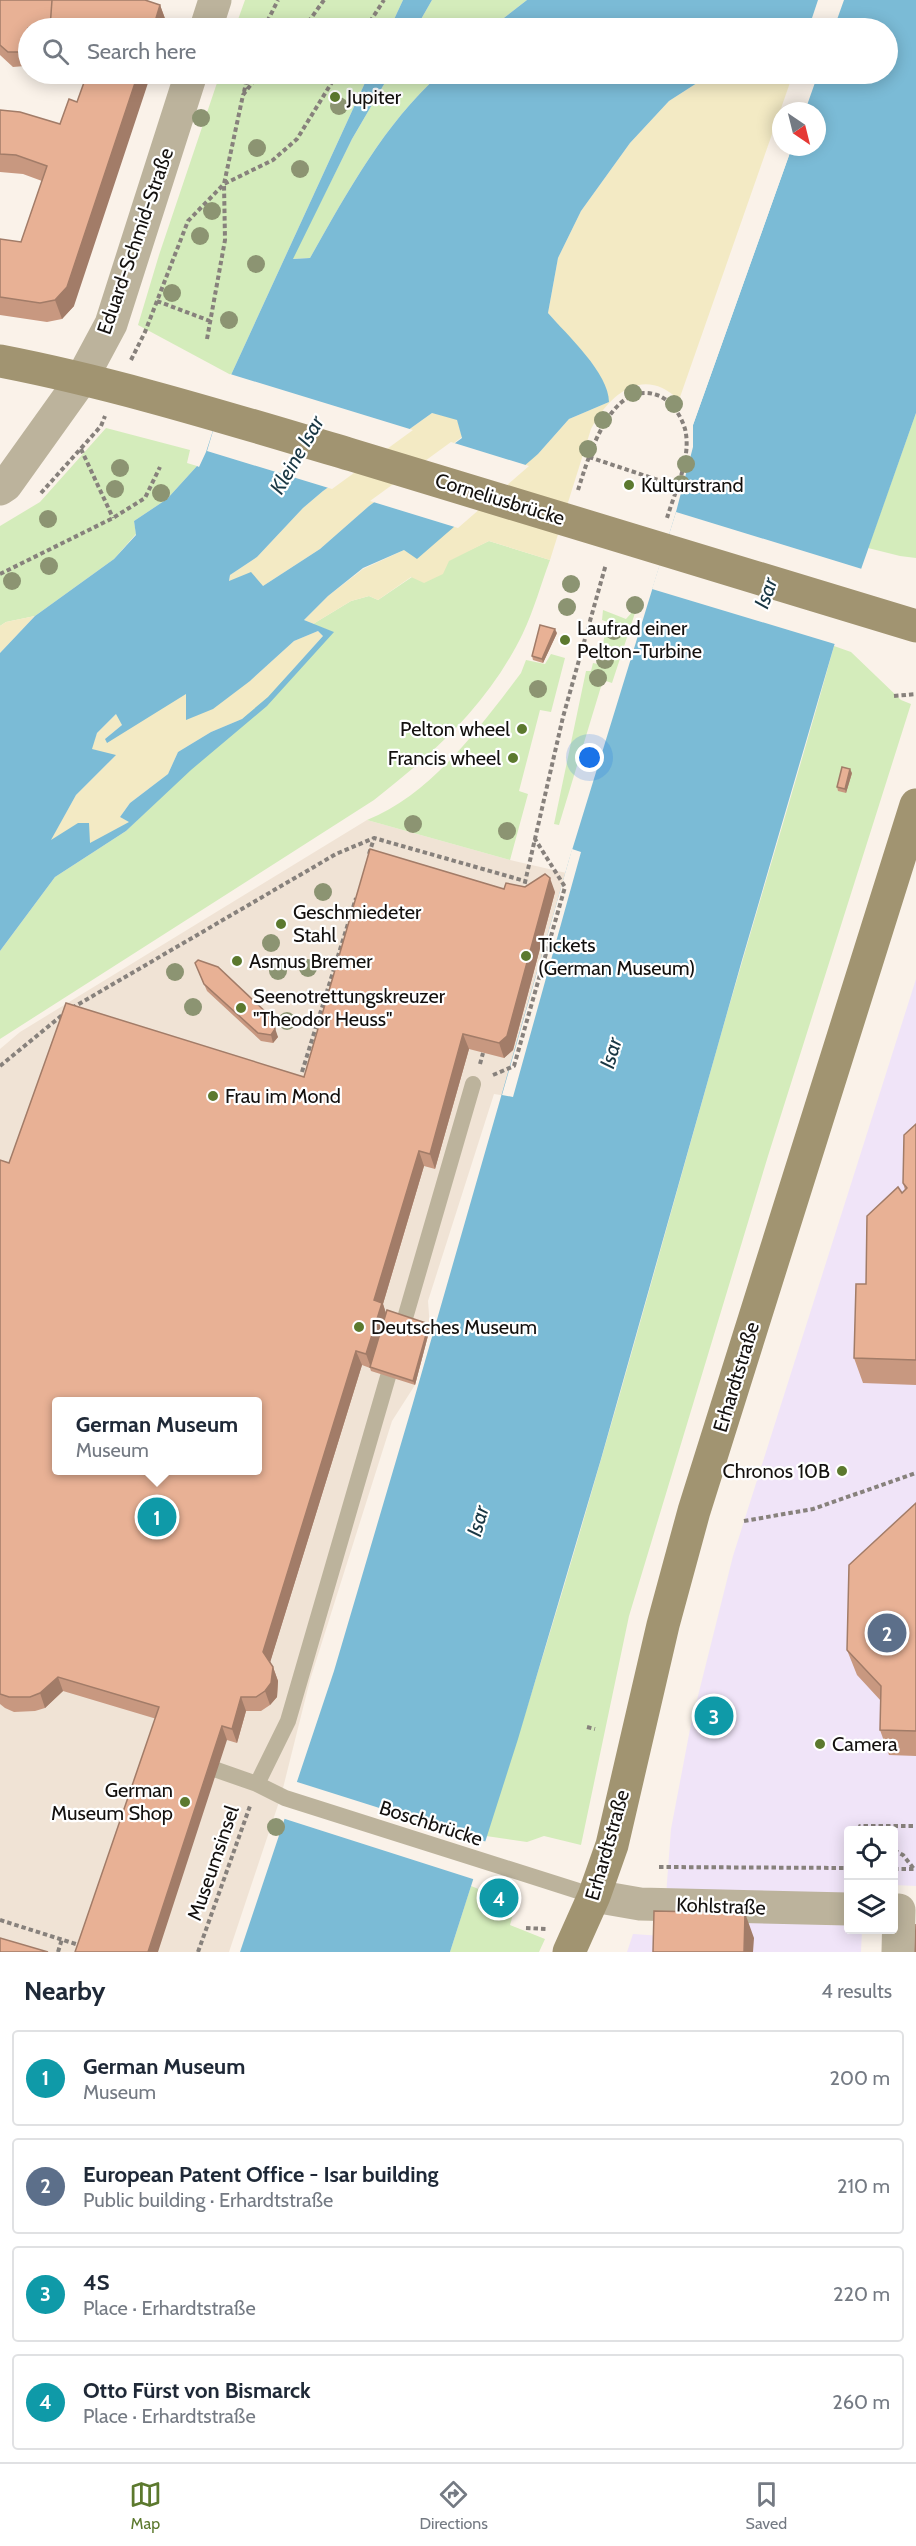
<!DOCTYPE html>
<meta charset="utf-8">
<style>
:root{--surface:#fff;--page:#f6f6f7;--text:#1f2937;--muted:#747a83;--line:#e0e1e3;--accent:#5c792e}
body{margin:0;font-family:Cabin,sans-serif;background:var(--page);color:var(--text)}
.controls{position:absolute;right:18px;bottom:18px;display:grid;overflow:hidden;border-radius:6px;box-shadow:0 3px 15px #0003}
.controls button{width:54px;height:54px;display:grid;place-items:center;padding:0;border:0;border-bottom:2px solid var(--line);background:var(--surface);color:var(--text);font:30px sans-serif}
.compass{position:absolute;left:772px;top:102px;width:54px;height:54px;border-radius:50%;background:var(--surface);box-shadow:0 3px 15px #0003;rotate:145deg}
.you{position:absolute;left:590px;top:758px;width:21px;height:21px;margin:-15px;border:4px solid #fff;border-radius:50%;background:#1a73e8;box-shadow:0 0 0 9px #1a73e833}
.badge{display:grid;place-items:center;width:39px;height:39px;border-radius:50%;background:var(--accent);color:#fff;font-size:20px;font-weight:700}
.pin{position:absolute;translate:-50% -50%;border:3px solid #fff;box-shadow:0 2px 6px #0006}
.popup{position:absolute;left:52px;top:1397px;width:210px;height:78px;box-sizing:border-box;display:grid;place-content:center;border-radius:6px;background:var(--surface);filter:drop-shadow(0 2px 4px #0005);font-size:20px;white-space:nowrap;color:var(--muted)}
.popup b{font-size:22px;color:var(--text)}
.popup::after{content:'';position:absolute;left:50%;top:100%;margin-left:-12px;border:12px solid transparent;border-top-color:var(--surface)}
.list{margin:0;padding:0;list-style:none}
h2{display:flex;justify-content:space-between;align-items:center;height:78px;margin:0;padding:0 24px;font-size:26px}
h2 small{font-size:20px;font-weight:400;color:var(--muted)}
.list li{display:grid;grid-template-columns:39px 1fr auto;gap:18px;align-items:center;box-sizing:border-box;height:96px;margin:0 12px 12px;padding:0 12px;border:2px solid var(--line);border-radius:6px}
.list b{display:block;font-size:22px;white-space:nowrap}
.list p{margin:0;font-size:20px;white-space:nowrap;color:var(--muted)}
.list em{font-size:20px;font-style:normal;color:var(--muted)}
.icon{flex:none;width:33px;height:33px;fill:none;stroke:currentColor;stroke-width:2;stroke-linecap:round;stroke-linejoin:round}
.map{position:relative;flex:none;width:916px;height:1952px;overflow:hidden}
.search{position:absolute;background:var(--surface);box-shadow:0 3px 15px #0003;left:18px;right:18px;top:18px;height:66px;display:flex;align-items:center;gap:15px;box-sizing:border-box;padding:0 21px;border-radius:33px;color:var(--muted);font-size:22px}
.sheet{height:510px;background:var(--surface)}
nav{display:flex;justify-content:space-around;align-items:center;box-sizing:border-box;height:84px;border-top:2px solid var(--line);background:var(--surface);font-size:16px;color:var(--muted)}
nav a{display:grid;justify-items:center;gap:3px}
nav .on{color:var(--accent)}
.map>svg:first-child{display:block}
.commercial{fill:#f0e4f8}
.built{fill:#f0e3d5;fill-rule:evenodd}
.green{fill:#d4ecbb}
.sand{fill:#f3eac4}
.water{fill:#7bbbd6;fill-rule:evenodd}
.pier{fill:#faf2e9}
.lines{fill:none;stroke-linecap:round;stroke-linejoin:round}
.path{stroke:#87817c;stroke-width:4;stroke-dasharray:4.5 3;stroke-linecap:butt}
.lane{stroke:#bcb39c;stroke-width:16}
.street{stroke:#bcb39c;stroke-width:33}
.secondary{stroke:#a19471;stroke-width:33}
.tree{fill:#8c9472}
.wall{fill:#c89880}
.shaded-wall{fill:#a27c68}
.building{fill:#e8b195;stroke:#a27c68;stroke-width:1.5;fill-rule:evenodd}
.poi-dot{fill:#5c792e;stroke:#fff;stroke-width:2}
.labels{text-anchor:middle;stroke-width:4.5;stroke-linejoin:round;paint-order:stroke}
.poi-label{font-size:20px;fill:#13100e;stroke:#fff;text-anchor:start}
.street-label{font-size:20px;fill:#13100e;stroke:#fff}
.water-label{font-size:21px;font-style:italic;fill:#183643;stroke:#fff}
</style>
<div class="map">
<svg width="916" height="1952" viewBox="0 0 916 1952">
<rect width="100%" height="100%" fill="#faf2e9"/>
<path class="commercial" d="M916,979v907l-22,-1v-55h-46v100h14l-1,22h-234l6,-18 30,2 8,-107 20,-105 42,-168z"/>
<path class="built" d="M367,820l143,40 65,15 -62,222 -19,-3 -66,207 2,27 -15,57 -23,36 -82,259 -29,116 -52,156h-229v-903l20,-17zM57,1402h201v68h-201z"/>
<path class="green" d="M245,0h158l-13,28h-155z
M432,0h95l-36,28h-75z
M220,74h149l-138,301 -93,-50 21,-70z
M390,74h50c-56,50 -93,119 -130,184l-18,1 60,-120z
M916,413v145l-16,-2 -32,-8z
M106,428l84,22 -3,13 10,3 -30,33 -33,22 2,13 -22,25 -79,57 -29,6 -6,4v-100l40,-24z
M489,541l61,19c-9,24 -16,50 -27,73 -35,72 -88,119 -149,167l-374,239v-88l55,-74 71,-46 207,-199 -20,-8 38,-23 18,-5 9,4 34,-23z
M603,610l23,9 7,-8 2,2 -23,70 -9,-3 -44,145 -5,-1 32,-153h5l2,-8 5,1 10,-42 -6,-2z
M834,646l17,6 50,48 10,4 -143,452 -139,460 -48,229 -37,-9 -17,6 -41,-6c84,-256 155,-517 228,-777 39,-138 82,-275 120,-413z
M551,654l14,4 -14,54 -11,-2 -21,81 9,3 -18,66 -143,-40c65,-26 113,-93 154,-147l5,-13 19,4z
M471,1886l45,18 -6,21 35,14 -6,13h-89z"/>
<path class="sand" d="M776,20c14,7 22,9 35,1l-2,7h-45z
M711,74h82l-114,326c-35,-35 -70,-6 -88,29l-41,131 -61,-19 -40,20 -6,13 -19,9 -13,-6 -33,23 -9,-4 -18,5 -38,23 -9,-4 24,-24 35,-27 41,-19 134,-96 31,-35 40,-17 -28,-51 -33,-38 10,-55 23,-47 49,-68 39,-42z
M432,413l25,6 5,18 -93,69 -49,43 -57,37 -34,-4 1,-7 27,-18 46,-49 20,-17z
M35,616l-35,37v-27l6,-4z
M318,631l5,5 -55,61 -26,22 -31,13 -33,20 -10,22 -38,29 -10,14 10,5 -40,22 -40,-3 26,-46 39,-39 -24,-7 6,-16 20,-20 5,12 -17,14 82,-46 63,-12 44,-40z"/>
<path class="water" d="M403,0h29l-16,28h-26z
M527,0h291l-7,21c-13,8 -21,6 -35,-1l-12,8h-273z
M844,0h72v413l-82,233 -92,314 -141,499 -83,280 -68,213h-210l94,-281 79,-268 156,-543 107,-348 17,-65v-22l99,-278h25v-36h-12l13,-37h70v-46h-54z
M369,74h21l-38,65 -59,120 17,-1c37,-65 74,-134 130,-184h271l-42,27 -39,42 -49,68 -23,47 -10,55c19,22 61,60 61,89l-40,17 -31,35 -121,105 -13,-9 -41,18 -35,28 -24,24 30,12 -67,74 -76,64 -65,61 -71,46 -55,74v-298l35,-37 79,-57 22,-24 -2,-14 33,-22 30,-33 2,1 7,-15 25,-77zM432,413l25,7 5,18 -93,68 -49,43 -57,37 -12,-14 -22,9 1,-6 27,-18 46,-49 20,-17zM318,631l5,5 -55,61 -26,22 -31,13 -33,20 -10,22 -38,29 -10,14 9,5 -39,21 -1,-20h-11l-27,17 25,-45 40,-40 -24,-6 5,-16 19,-19 6,11 -17,14 2,4 79,-49v26l27,-11 37,-28 44,-40z"/>
<path class="pier" d="M789,147h3l-99,278 -1,-4z
M230,374l183,56 -81,59 -125,-38z
M451,442l78,24 -71,62 -88,-27z
M676,512l186,57 -24,76 -186,-56z
M572,849l9,3 -68,245 -11,-2z
M294,1781l193,61 -11,38 -194,-62z"/>
<g class="lines">
<path class="path" d="M264,28l14,-28
M304,28l20,-28
M366,28l18,-28
M244,92l4,-18
M157,301l53,20
M207,339l18,-99 -1,-56 19,-89 16,-21
M131,360l14,-28 43,-111 36,-37 49,-24 24,-21 40,-65
M81,449l32,69
M589,457l87,29
M578,490c10,-31 32,-111 79,-95 13,4 24,20 28,34 7,28 -10,62 -18,89
M41,493l60,-67 4,-10
M0,574l113,-56 32,-20 15,-31
M894,696l22,-2
M369,854l5,-16
M523,891l40,-174 43,-153
M72,1008l264,-154 38,-16 151,43
M480,1064l3,-11
M0,1066l66,-54
M302,1072l54,-174
M493,1075l21,-9 51,-179 -30,-48
M744,1521l69,-12 103,-36
M587,1727l8,2
M860,1830v-4h56
M894,1850l9,5 11,14
M659,1867l189,1
M894,1869h20
M0,1920l82,26
M526,1928l20,1
M58,1952l4,-13
M198,1952l52,-146"/>
<path class="lane" d="M217,1770l40,14 28,14 309,98
M257,1784l31,-63 185,-637"/>
<path class="street" d="M206,28l9,-28
M0,489l6,-4 75,-105 30,-56 80,-250
M594,1896l46,8 208,5
M898,1952l1,-42"/>
<path class="secondary" d="M0,361c119,23 236,60 352,94 188,56 376,115 564,171
M569,1952l25,-56 18,-51 51,-220 31,-114 222,-706"/>
</g>
<g class="tree">
<circle cx="339" cy="106" r="9"/>
<circle cx="201" cy="118" r="9"/>
<circle cx="257" cy="148" r="9"/>
<circle cx="300" cy="169" r="9"/>
<circle cx="212" cy="211" r="9"/>
<circle cx="200" cy="236" r="9"/>
<circle cx="256" cy="264" r="9"/>
<circle cx="172" cy="293" r="9"/>
<circle cx="229" cy="320" r="9"/>
<circle cx="633" cy="393" r="9"/>
<circle cx="674" cy="404" r="9"/>
<circle cx="603" cy="420" r="9"/>
<circle cx="588" cy="449" r="9"/>
<circle cx="686" cy="464" r="9"/>
<circle cx="120" cy="468" r="9"/>
<circle cx="681" cy="484" r="9"/>
<circle cx="115" cy="489" r="9"/>
<circle cx="161" cy="493" r="9"/>
<circle cx="48" cy="519" r="9"/>
<circle cx="49" cy="566" r="9"/>
<circle cx="12" cy="581" r="9"/>
<circle cx="571" cy="584" r="9"/>
<circle cx="635" cy="605" r="9"/>
<circle cx="567" cy="607" r="9"/>
<circle cx="614" cy="631" r="9"/>
<circle cx="605" cy="660" r="9"/>
<circle cx="598" cy="678" r="9"/>
<circle cx="538" cy="689" r="9"/>
<circle cx="413" cy="824" r="9"/>
<circle cx="507" cy="831" r="9"/>
<circle cx="323" cy="892" r="9"/>
<circle cx="271" cy="943" r="9"/>
<circle cx="308" cy="968" r="9"/>
<circle cx="278" cy="971" r="9"/>
<circle cx="175" cy="972" r="9"/>
<circle cx="193" cy="1007" r="9"/>
<circle cx="287" cy="1021" r="9"/>
<circle cx="276" cy="1827" r="9"/>
</g>
<path class="wall" d="M0,0l160,5 7,19 -1,4h-138v33l-3,5 -12,1 -13,-12z
M0,110l60,14 14,182 -12,13 -15,3 -47,-7v-76l21,3 21,-61 -19,-7 -23,-2z
M557,633l-14,30 -10,-3 -1,-4z
M852,773l-6,20 -8,-2 -1,-4z
M504,889l51,3 -42,158 -9,8 -35,-9 -34,120 -11,-3 -41,138 3,9 44,15 -15,57 -44,-14 -1,-3 -8,-3 -92,297 3,5 5,14 -1,16 -7,8 -9,6h-15l-9,32 -174,-52 -18,17 -10,3 -21,1 -9,-4 -5,-4v-544l9,3 295,-86z
M195,963l83,74 -5,6 -12,-2 -54,-50z
M916,1124v261l-53,-2 -9,-25 12,-74 36,-91 3,-3 -2,-7z
M916,1503v253l-27,-1 -9,-25 1,-29 -24,-26 -10,-25z"/>
<path class="shaded-wall" d="M160,5l7,19 -1,4h-13z
M25,45l3,9v7l-3,5 -5,-14z
M138,74h13l-77,232 -12,13 -7,-19z
M555,629l2,4 -14,30 -1,-4z
M850,769l2,4 -6,20 -1,-4z
M550,878l5,14 -42,158 -9,8 -5,-15z
M274,1025l4,12 -5,6 -2,-8z
M463,1034l6,15 -34,120 -5,-15z
M419,1151l5,15 -41,138 4,13 -16,51 -5,-14 8,-54z
M429,1324l1,4 -15,57 -2,-4z
M356,1351l6,14 -93,301 -6,-14z
M273,1667l5,14 -1,16 -7,8 -5,-14z
M58,1677l5,14 -18,17 -5,-15z
M241,1697l5,14 -9,32 -5,-14z
M222,1726l5,14 -69,212h-10z
M745,1913l9,25 -1,14h-9z"/>
<path class="building" d="M0,0h52l-2,28h-22v17h-3l-5,7h-12l-8,-7z
M52,0h93l15,5 -7,23h-103z
M87,74h51l-71,213 -12,13 -15,3 -40,-6v-58l21,3 26,-76 -31,-11 -16,-1v-44l20,2 40,12 9,-25 8,3z
M540,625l15,4 -13,30 -10,-3z
M842,767l8,2 -5,20 -8,-2z
M370,849l134,40 2,-6 19,4 20,-13 5,4 -43,158 -8,7 -36,-9 -33,120 -11,-3 -45,149 8,3 -16,51 -10,-3 -93,301 10,15 -2,16 -6,8 -9,6h-15l-9,32 -10,-3 -74,226h-73l84,-245 -101,-30 -18,16 -10,4h-21l-9,-3v-534l9,3 57,-160 238,74zM57,1401h201v69h-201z
M198,960l20,7 53,50 4,12 -4,6 -13,-2 -54,-49 -9,-21z
M916,1124v236l-62,-2 2,-74h10l1,-68 31,-29 4,6 5,-5 -4,-5 1,-48z
M387,1310l42,14 -16,57 -43,-14z
M916,1503v228l-36,-1 1,-44 -34,-36 2,-85z
M654,1911l91,2 -1,39h-91z
M916,1924v28h-1z
M0,1938l48,14h-48z"/>
<g class="poi-dot">
<circle cx="335" cy="97" r="6"/>
<circle cx="629" cy="485" r="6"/>
<circle cx="565" cy="640" r="6"/>
<circle cx="522" cy="729" r="6"/>
<circle cx="513" cy="758" r="6"/>
<circle cx="281" cy="924" r="6"/>
<circle cx="526" cy="956" r="6"/>
<circle cx="237" cy="961" r="6"/>
<circle cx="241" cy="1008" r="6"/>
<circle cx="213" cy="1096" r="6"/>
<circle cx="359" cy="1327" r="6"/>
<circle cx="842" cy="1471" r="6"/>
<circle cx="820" cy="1744" r="6"/>
<circle cx="185" cy="1802" r="6"/>
</g>
<g class="labels">
<g class="poi-label">
<text x="347" y="104">Jupiter</text>
<text x="641" y="492">Kulturstrand</text>
<text x="577" y="635">Laufrad einer<tspan x="577" dy="23">Pelton-Turbine</tspan></text>
<text x="510" y="736" text-anchor="end">Pelton wheel</text>
<text x="501" y="765" text-anchor="end">Francis wheel</text>
<text x="293" y="919">Geschmiedeter<tspan x="293" dy="23">Stahl</tspan></text>
<text x="538" y="952">Tickets<tspan x="538" dy="23">(German Museum)</tspan></text>
<text x="249" y="968">Asmus Bremer</text>
<text x="253" y="1003">Seenotrettungskreuzer<tspan x="253" dy="23">"Theodor Heuss"</tspan></text>
<text x="225" y="1103">Frau im Mond</text>
<text x="371" y="1334">Deutsches Museum</text>
<text x="830" y="1478" text-anchor="end">Chronos 10B</text>
<text x="832" y="1751">Camera</text>
<text x="173" y="1797" text-anchor="end">German<tspan x="173" dy="23">Museum Shop</tspan></text>
</g>
<g class="street-label">
<text transform="translate(135 241) rotate(-71)" y="7">Eduard-Schmid-Straße</text>
<text transform="translate(500 499) rotate(17)" y="7">Corneliusbrücke</text>
<text transform="translate(736 1377) rotate(-73)" y="7">Erhardtstraße</text>
<text transform="translate(431 1823) rotate(18)" y="7">Boschbrücke</text>
<text transform="translate(607 1845) rotate(-74)" y="7">Erhardtstraße</text>
<text transform="translate(213 1863) rotate(-71)" y="7">Museumsinsel</text>
<text transform="translate(721 1906) rotate(2)" y="7">Kohlstraße</text>
</g>
<g class="water-label">
<text transform="translate(297 455) rotate(-60)" y="7">Kleine Isar</text>
<text transform="translate(766 593) rotate(-71)" y="7">Isar</text>
<text transform="translate(611 1053) rotate(-74)" y="7">Isar</text>
<text transform="translate(478 1521) rotate(-74)" y="7">Isar</text>
</g>
</g>
</svg>
<div class="controls">
<button><svg class="icon" aria-label="locate" viewBox="0 0 24 24"><circle cx="12" cy="12" r="6"/><path d="M12 2v4M12 18v4M2 12h4M18 12h4"/></svg></button>
<button><svg class="icon" aria-label="layers" viewBox="0 0 24 24"><path d="M12 4l9 5-9 5-9-5zM3 14l9 5 9-5"/></svg></button>
</div>
<svg class="compass" viewBox="-18 -18 36 36"><path d="M0-13l5 13h-10z" fill="#e53935"/><path d="M0 13l5-13h-10z" fill="#747a83"/></svg>
<div class="you"></div>
<div class="pin badge" style="left:157px;top:1517px;background:#0f9aa8">1</div>
<div class="popup"><b>German Museum</b>Museum</div>
<div class="pin badge" style="left:887px;top:1633px;background:#5c6f8a">2</div>
<div class="pin badge" style="left:714px;top:1716px;background:#0f9aa8">3</div>
<div class="pin badge" style="left:499px;top:1898px;background:#0f9aa8">4</div>
<div class="search"><svg class="icon" aria-label="search" viewBox="0 0 24 24"><circle cx="10" cy="10" r="6"/><path d="M15 15l6 6"/></svg>Search here</div>
</div>
<section class="sheet">
<h2>Nearby<small>4 results</small></h2>
<ul class="list">
<li><span class="badge" style="background:#0f9aa8">1</span><div><b>German Museum</b><p>Museum</p></div><em>200 m</em></li>
<li><span class="badge" style="background:#5c6f8a">2</span><div><b>European Patent Office - Isar building</b><p>Public building · Erhardtstraße</p></div><em>210 m</em></li>
<li><span class="badge" style="background:#0f9aa8">3</span><div><b>4S</b><p>Place · Erhardtstraße</p></div><em>220 m</em></li>
<li><span class="badge" style="background:#0f9aa8">4</span><div><b>Otto Fürst von Bismarck</b><p>Place · Erhardtstraße</p></div><em>260 m</em></li>
</ul>
</section>
<nav>
<a class="on"><svg class="icon" aria-label="map" viewBox="0 0 24 24"><path d="M3 6l6-2 6 2 6-2v14l-6 2-6-2-6 2zM9 4v14M15 6v14"/></svg>Map</a>
<a><svg class="icon" aria-label="directions" viewBox="0 0 24 24"><path d="M12 3l9 9-9 9-9-9zM9 14v-3h6M13 9l2 2-2 2"/></svg>Directions</a>
<a><svg class="icon" aria-label="saved" viewBox="0 0 24 24"><path d="M7 4h10v16l-5-4-5 4z"/></svg>Saved</a>
</nav>
